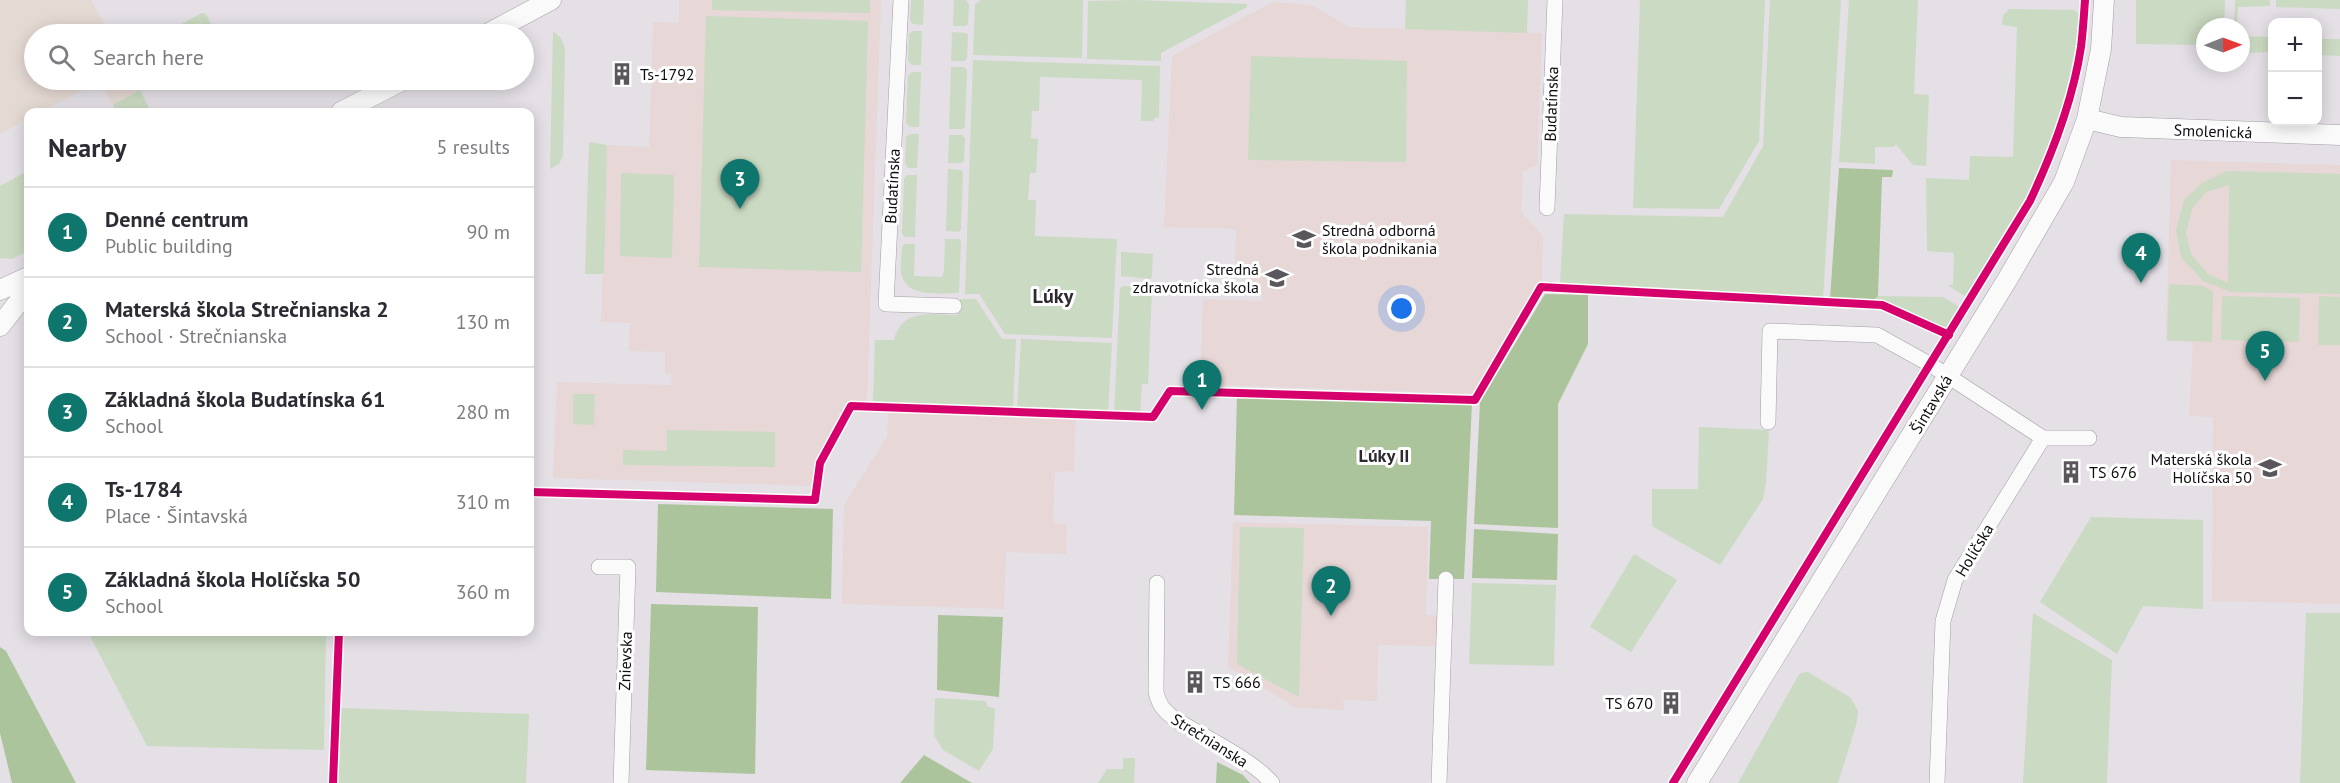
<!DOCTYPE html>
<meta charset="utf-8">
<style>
:root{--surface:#fff;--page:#f2f2f3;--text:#2b2b33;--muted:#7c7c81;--line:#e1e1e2;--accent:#0f766e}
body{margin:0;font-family:"PT Sans",sans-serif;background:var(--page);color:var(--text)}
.controls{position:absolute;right:18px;top:18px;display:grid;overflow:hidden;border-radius:12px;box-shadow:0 3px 15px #0003}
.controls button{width:54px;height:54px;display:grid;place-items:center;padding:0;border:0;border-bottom:2px solid var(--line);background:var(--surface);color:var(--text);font:30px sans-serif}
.compass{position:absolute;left:2196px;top:18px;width:54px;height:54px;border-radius:50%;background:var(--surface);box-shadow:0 3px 15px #0003;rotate:89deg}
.you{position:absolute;left:1402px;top:309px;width:21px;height:21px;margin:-15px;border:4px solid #fff;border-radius:50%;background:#1a73e8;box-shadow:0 0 0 9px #1a73e833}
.badge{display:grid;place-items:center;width:39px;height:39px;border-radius:50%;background:var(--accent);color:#fff;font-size:20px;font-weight:700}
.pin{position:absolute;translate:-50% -50px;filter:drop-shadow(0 2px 3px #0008)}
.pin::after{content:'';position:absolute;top:32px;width:21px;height:18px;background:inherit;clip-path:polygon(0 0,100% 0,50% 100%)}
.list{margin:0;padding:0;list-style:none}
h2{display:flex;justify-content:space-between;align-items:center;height:78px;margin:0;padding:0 24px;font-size:26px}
h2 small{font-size:20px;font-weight:400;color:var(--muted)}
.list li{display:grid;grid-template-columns:39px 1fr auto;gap:18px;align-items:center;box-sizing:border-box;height:90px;padding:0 24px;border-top:2px solid var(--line)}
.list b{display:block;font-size:22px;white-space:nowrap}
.list p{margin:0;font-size:20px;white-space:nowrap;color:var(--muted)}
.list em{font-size:20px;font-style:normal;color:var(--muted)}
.icon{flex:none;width:33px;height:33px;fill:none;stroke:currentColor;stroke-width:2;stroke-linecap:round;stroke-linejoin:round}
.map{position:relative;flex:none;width:2340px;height:783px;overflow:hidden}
.search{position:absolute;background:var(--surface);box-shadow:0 3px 15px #0003;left:24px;top:24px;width:510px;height:66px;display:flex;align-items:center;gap:15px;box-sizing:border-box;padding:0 21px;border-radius:33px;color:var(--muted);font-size:22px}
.panel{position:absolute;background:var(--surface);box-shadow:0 3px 15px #0003;left:24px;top:108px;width:510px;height:528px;border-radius:12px}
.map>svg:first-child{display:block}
.industrial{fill:#e5d9d3}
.education{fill:#e7d7d7}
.green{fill:#cbdac2;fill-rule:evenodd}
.forest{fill:#acc49c}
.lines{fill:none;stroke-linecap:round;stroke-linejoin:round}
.street-casing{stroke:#a19ea3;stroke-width:16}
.secondary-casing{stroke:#a19ea3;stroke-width:21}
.street{stroke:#fbfafb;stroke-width:15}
.secondary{stroke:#fbfafb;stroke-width:20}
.cycleway-casing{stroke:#fff;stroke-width:11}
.cycleway{stroke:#d6006c;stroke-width:8}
.labels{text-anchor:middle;stroke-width:6;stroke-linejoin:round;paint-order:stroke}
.poi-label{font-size:16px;fill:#0f0c10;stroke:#fff;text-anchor:start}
.street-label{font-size:16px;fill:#0f0c10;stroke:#fff}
.neighbourhood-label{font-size:18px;font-weight:bold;fill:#2e2931;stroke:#fff}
.quarter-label{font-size:20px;font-weight:bold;fill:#2e2931;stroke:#fff}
</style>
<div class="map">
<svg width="2340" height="783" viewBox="0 0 2340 783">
<rect width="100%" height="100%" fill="#e4e0e6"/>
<path class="industrial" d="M0,0h91l19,34h-76v46h100l6,10 -27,15 -13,-24 -59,31h-13v7l-28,15z"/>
<path class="education" d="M679,0h202l-14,401h-16l-34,58 -3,27 -261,-8 4,-96 114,3 1,-11h-7v-22l-36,-1 1,-28 -29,-1 6,-177 42,2 4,-125 26,1z
M1273,2l39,3 37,22 193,6 -5,132 -14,7 -2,39 22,25 -1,43 -70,115 -272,-10 3,-85 59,2v-9h-13l1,-25h-15l1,-38 -72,-2 8,-171z
M2171,160l169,5v439l-128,-3 1,-184 -24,-1 4,-74 -27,-1z
M888,412l188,5 -2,54 -19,1 -2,51 14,1 -1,30 -60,-2 -2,57 -162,-5 2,-99 43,-68z
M1233,522l195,5 -2,88 14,1 -1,30 -61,-1 -1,56 -34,-1 1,10 -48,-2 -68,-42z"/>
<path class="green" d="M712,0h158v13l-158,-3z
M911,0h13l-1,25 -10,-1 -3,-4z
M954,0h12l3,4 -1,20 -2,2h-13z
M981,0h102l-1,58 -109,-3 2,-51z
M1135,0l112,4v3l-86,46v8l-74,-2 1,-58z
M1406,0h122l-1,33 -122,-4z
M1640,0h125l-6,141 -40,68 -86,-1z
M1770,0h71l-18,299 -263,-16 4,-69 159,3 40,-71z
M1849,0h69l-4,94 15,1 -3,71 -13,-1 -17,-21 -2,3h-19v17l-36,-2z
M2136,0h89l-1,27h-19v18l-69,-1z
M2235,0h35v6l-32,1 -1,20h-3z
M2276,0h64v9l-64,-2z
M2009,9l64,1 7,3c-6,48 -15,94 -31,139 -19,52 -53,99 -81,146l-21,-13h6l1,-32 -27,-2 -1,-73 43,2 1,-24 43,1 4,-130 -15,-2 1,-10z
M202,13l4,1 8,16 -8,4h-37l1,-4z
M706,16l162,5 -7,251 -162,-5z
M553,31l8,7 4,10 -2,108 -4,8 -9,5z
M913,31h9l-1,34h-9l-4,-4 1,-27z
M952,32l14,1 2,2 -1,23 -2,3h-14z
M2241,36l31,1v15l-31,1z
M2318,39h22v17l-22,-1z
M1251,56l156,5 -1,101 -158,-2z
M973,60l187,6 -1,51 -5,1 -1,3h-12l1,-41 -102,-3 -1,34h-7l-1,27 7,1 -2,34h-6l-2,27h8l-1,36 82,3 -5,99 -107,-4 -26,-40h-14z
M951,67h13l3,3 -2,57 -2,2h-14z
M912,72h9l-2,55h-9l-4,-4 2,-47z
M140,90l11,22h-24l-2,-3 -8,3 -4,-7z
M910,134h9l-2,34h-9l-3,-4 1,-27z
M949,135h13l3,3 -1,23 -3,2h-13z
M589,142l18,3 -3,129h-19z
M948,169l13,1 2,2 -2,57 -2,3 -13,-1z
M28,171v80l-16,8 -12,-1v-72z
M2227,171l113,3v120l-109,-2 -28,-11 -22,-24 -5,-26 8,-31 18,-17zM2229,185l-1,98 -20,-9 -17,-20 -5,-21 6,-24 14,-17z
M621,173l53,2 -2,83 -52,-2z
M907,175h10l-2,62h-10l-3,-3 2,-55z
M945,239h14l2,3 -2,51c-17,0 -51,5 -57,-17 -3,-8 0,-20 0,-29l3,-3h10l-1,32 28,1 2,-7z
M1121,252l32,2 -1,23 -2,2 -29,-3z
M2169,284l34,2 10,6 -1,50 -45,-2z
M1123,286l26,1 3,2 -4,95h-6l-2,30h-26l6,-126z
M1878,296l65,1 18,11 -13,22 -76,-29z
M2222,296l78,2 -1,44 -78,-2z
M2319,296l21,1v48h-22z
M960,299h16l26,40h14l-3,70 -140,-7 2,-62h19c8,-33 38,-25 64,-25z
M1021,339l91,4 -4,70 -33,-3 -58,-1z
M530,360h4l-4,125z
M573,394h22l-1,31 -21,-1z
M1699,427l70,3 -3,53 -3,16 -43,66 -68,-39v-37h46z
M667,430l108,2v35l-152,-2v-15l44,1z
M2091,517l112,3v89l-60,-3 -26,48 -77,-52z
M1240,527l64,1 -5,169 -62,-33z
M1634,554l43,26 -46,72 -41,-25z
M1472,583l84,2 -2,81 -85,-2z
M2033,613l79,47 -5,123h-84z
M2306,613h34v170h-40z
M88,632h238l-2,118 -177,-4z
M1808,672l43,26 7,13 -1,11 -19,61h-100l60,-107 3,-3z
M935,698l51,3 1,5 8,3 -2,40 -14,22 -36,-21 -9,-15z
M339,708l190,6 -3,69h-189z
M1123,758h12l-1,25h-36l9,-14h16z"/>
<path class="forest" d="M1839,168l54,2 -1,7h-10l-4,119 -6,5 -42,-2z
M1545,294l43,1v49l-30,60v124l-84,-4 6,-122z
M1237,395l235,7 -8,177h-35l2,-58 -197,-6z
M658,504l175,5 -2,90 -175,-7z
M1474,529l84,5 -1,46 -85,-2z
M651,604l107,3 -3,167 -109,-4z
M938,615l65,2 -4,80 -62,-7z
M0,647l6,4 70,132h-64l-12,-50z
M924,755l48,28h-72z
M1217,762l26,13 7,8h-34z"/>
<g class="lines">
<g class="street-casing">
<path id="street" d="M901,0l-15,304 68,2
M1547,208l8,-208
M1768,422l2,-91 107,4 54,30 112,73h46
M599,567h29l-7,216
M1157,583l-1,109c3,13 8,19 19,27 27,17 78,41 97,64
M1439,783l7,-204
M1937,783l6,-162 12,-41 88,-142"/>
</g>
<g class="secondary-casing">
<path id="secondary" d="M487,34l64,-34
M341,112l62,-32
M2087,119l34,8 219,8
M0,290l28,-13
M0,326l28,-36
M1697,783l310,-503 57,-98 23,-63 14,-70 3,-49"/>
</g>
<use href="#street" class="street"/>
<use href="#secondary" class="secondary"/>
<g class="cycleway-casing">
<path id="cycleway" d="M530,492l285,8 5,-37 31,-57 302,11 17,-26 305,9 66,-113 341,18 67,30
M333,783l6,-151
M1673,783l357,-582c23,-49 43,-101 51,-154 2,-16 3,-32 4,-47"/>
</g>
<use href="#cycleway" class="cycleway"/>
</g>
<defs>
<g id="building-bare" transform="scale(1.8)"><path d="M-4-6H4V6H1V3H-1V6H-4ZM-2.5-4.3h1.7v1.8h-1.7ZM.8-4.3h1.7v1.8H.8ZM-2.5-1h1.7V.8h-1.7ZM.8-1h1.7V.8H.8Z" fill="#5a565b" stroke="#fff" stroke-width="2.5" paint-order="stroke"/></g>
<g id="school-bare" transform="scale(1.8)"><path d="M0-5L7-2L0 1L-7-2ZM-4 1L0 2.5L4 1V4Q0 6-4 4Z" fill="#5a565b" stroke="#fff" stroke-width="2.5" paint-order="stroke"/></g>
</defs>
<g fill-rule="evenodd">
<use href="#building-bare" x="622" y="74"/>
<use href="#school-bare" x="1304" y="239"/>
<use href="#school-bare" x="1277" y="278"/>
<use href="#school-bare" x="2270" y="468"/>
<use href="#building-bare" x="2071" y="472"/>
<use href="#building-bare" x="1195" y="682"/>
<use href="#building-bare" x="1671" y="703"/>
</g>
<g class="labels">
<g class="poi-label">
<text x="640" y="80">Ts-1792</text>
<text x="1322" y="236">Stredná odborná<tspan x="1322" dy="18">škola podnikania</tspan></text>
<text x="1259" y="275" text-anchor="end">Stredná<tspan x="1259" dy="18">zdravotnícka škola</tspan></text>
<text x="2252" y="465" text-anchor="end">Materská škola<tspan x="2252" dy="18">Holíčska 50</tspan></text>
<text x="2089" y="478">TS 676</text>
<text x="1213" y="688">TS 666</text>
<text x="1653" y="709" text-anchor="end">TS 670</text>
</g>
<g class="street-label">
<text transform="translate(1551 104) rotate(-88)" y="6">Budatínska</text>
<text transform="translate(2213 131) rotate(2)" y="6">Smolenická</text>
<text transform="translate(892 186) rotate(-87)" y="6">Budatínska</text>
<text transform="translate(1931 404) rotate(-59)" y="6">Šintavská</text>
<text transform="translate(1974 550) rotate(-59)" y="6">Holíčska</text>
<text transform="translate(625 661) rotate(-88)" y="6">Znievska</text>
<text transform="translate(1210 740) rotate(32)" y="6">Strečnianska</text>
</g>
<g class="neighbourhood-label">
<text x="1384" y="462">Lúky II</text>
</g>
<g class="quarter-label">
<text x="1053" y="303">Lúky</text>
</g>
</g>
</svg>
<div class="controls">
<button>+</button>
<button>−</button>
</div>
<svg class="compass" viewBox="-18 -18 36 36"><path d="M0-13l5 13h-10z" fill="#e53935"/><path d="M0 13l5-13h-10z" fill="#7c7c81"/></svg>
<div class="you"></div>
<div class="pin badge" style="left:1202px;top:410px">1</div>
<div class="pin badge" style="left:1331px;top:616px">2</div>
<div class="pin badge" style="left:740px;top:209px">3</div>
<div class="pin badge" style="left:2141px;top:283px">4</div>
<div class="pin badge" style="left:2265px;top:381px">5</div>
<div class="search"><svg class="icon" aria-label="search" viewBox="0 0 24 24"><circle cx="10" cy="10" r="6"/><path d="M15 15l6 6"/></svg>Search here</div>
<section class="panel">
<h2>Nearby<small>5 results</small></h2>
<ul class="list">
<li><span class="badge">1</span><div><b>Denné centrum</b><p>Public building</p></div><em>90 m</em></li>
<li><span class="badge">2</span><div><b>Materská škola Strečnianska 2</b><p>School · Strečnianska</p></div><em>130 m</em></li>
<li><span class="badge">3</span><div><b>Základná škola Budatínska 61</b><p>School</p></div><em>280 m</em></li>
<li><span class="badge">4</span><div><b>Ts-1784</b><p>Place · Šintavská</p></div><em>310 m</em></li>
<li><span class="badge">5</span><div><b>Základná škola Holíčska 50</b><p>School</p></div><em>360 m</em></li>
</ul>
</section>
</div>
